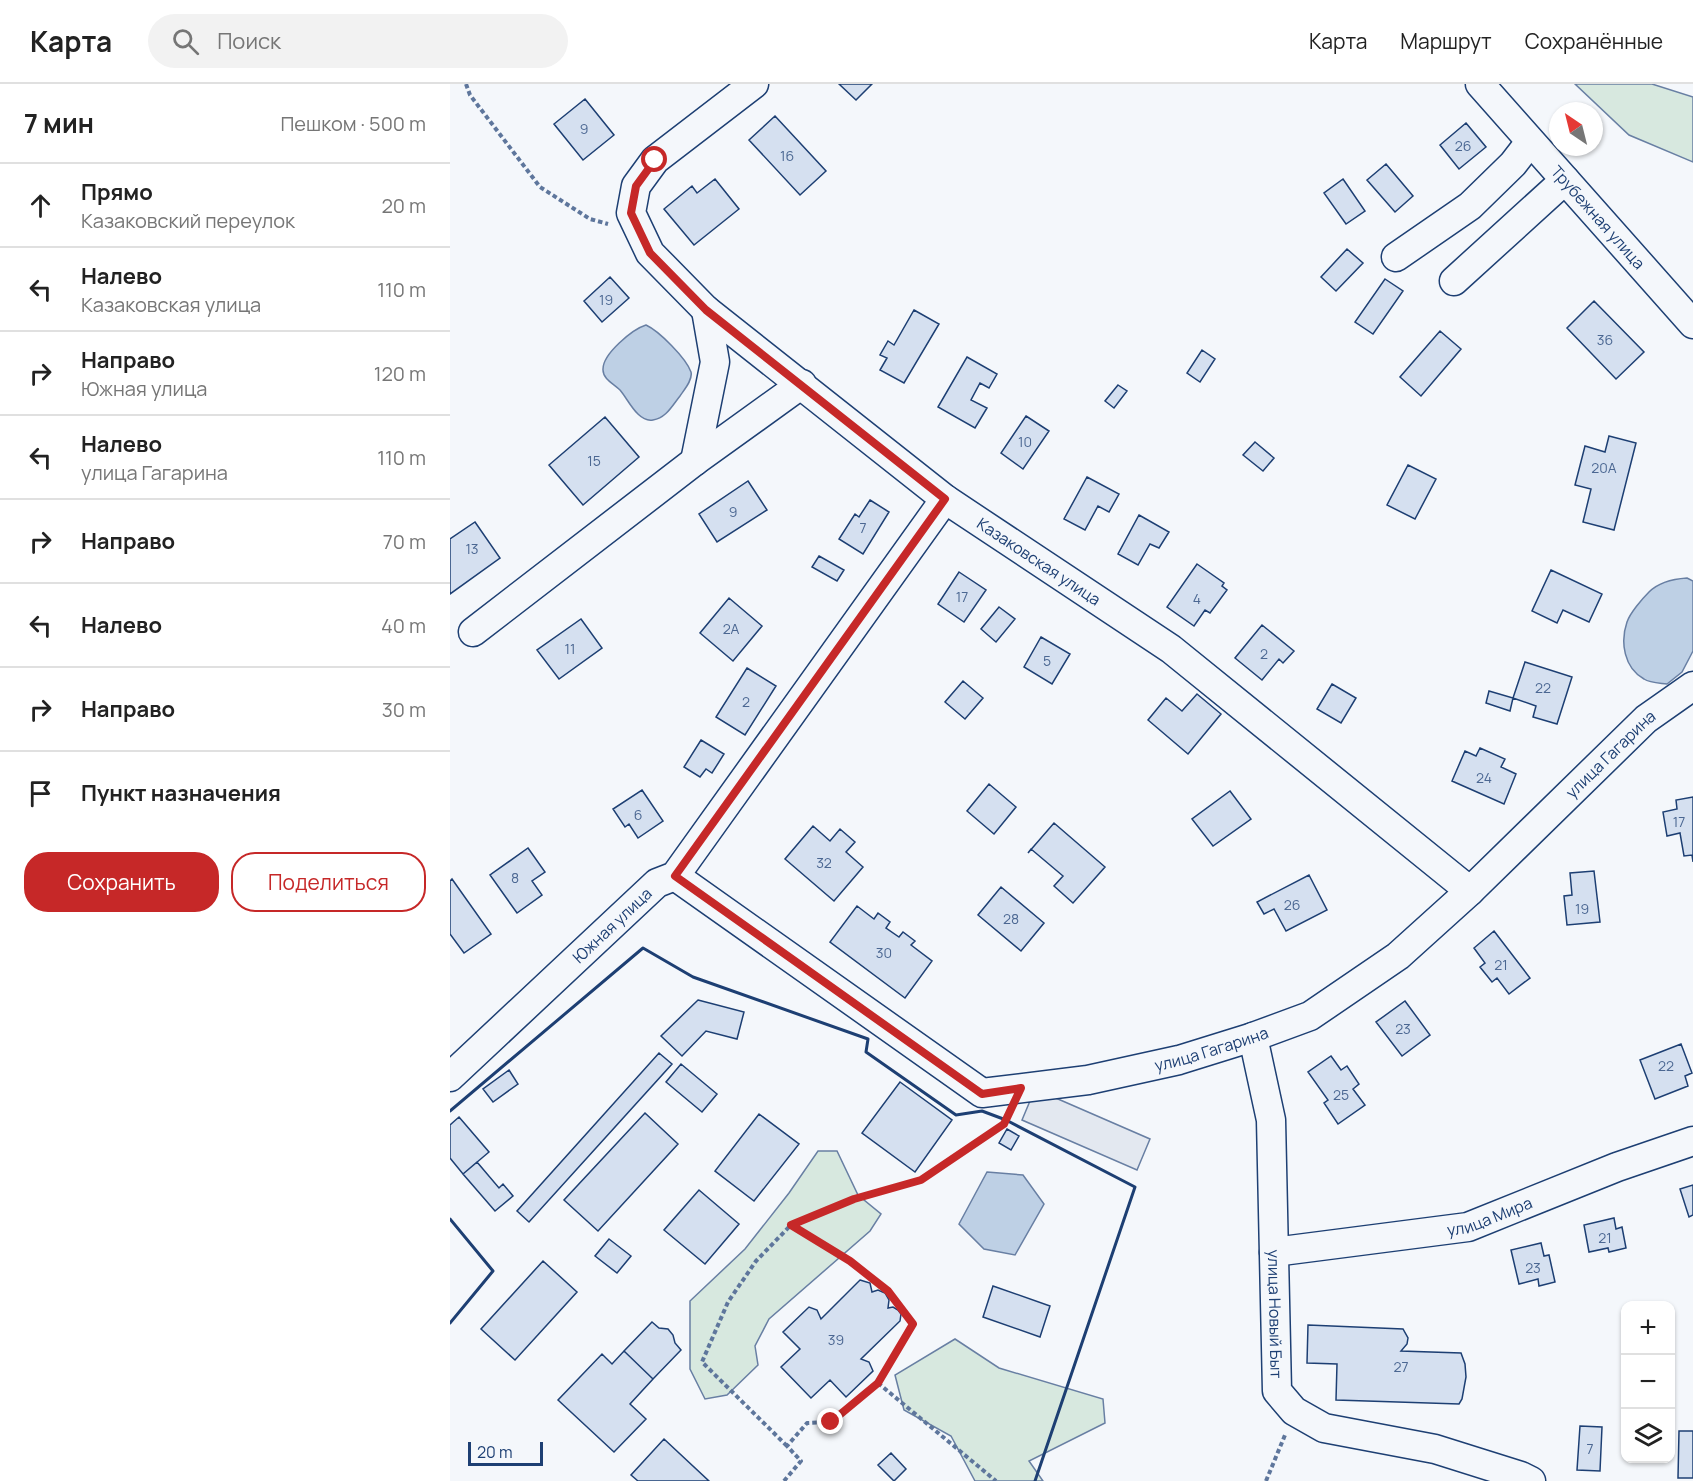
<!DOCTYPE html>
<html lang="ru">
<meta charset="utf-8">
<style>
:root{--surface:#fff;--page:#f2f2f2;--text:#222;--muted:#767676;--line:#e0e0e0;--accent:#c62828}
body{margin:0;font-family:Manrope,sans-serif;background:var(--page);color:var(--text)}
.controls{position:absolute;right:18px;bottom:18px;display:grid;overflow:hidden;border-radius:12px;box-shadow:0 2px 4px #0004}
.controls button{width:54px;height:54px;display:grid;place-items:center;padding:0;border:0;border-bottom:2px solid var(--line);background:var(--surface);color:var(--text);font:30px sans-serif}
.compass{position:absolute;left:1099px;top:18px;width:54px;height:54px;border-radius:50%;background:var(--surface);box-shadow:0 2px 4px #0004;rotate:325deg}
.scale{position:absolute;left:18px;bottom:15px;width:75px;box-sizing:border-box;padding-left:6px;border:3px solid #1d3f73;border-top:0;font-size:16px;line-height:21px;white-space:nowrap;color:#1d3f73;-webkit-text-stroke:4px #f4f7fb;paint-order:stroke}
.stop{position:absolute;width:18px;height:18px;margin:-14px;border:4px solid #c62828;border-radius:50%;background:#fff}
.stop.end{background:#c62828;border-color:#fff;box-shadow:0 2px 6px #0008}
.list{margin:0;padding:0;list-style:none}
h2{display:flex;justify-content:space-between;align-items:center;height:78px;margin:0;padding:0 24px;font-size:26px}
h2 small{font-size:20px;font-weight:400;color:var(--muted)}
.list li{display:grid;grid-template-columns:39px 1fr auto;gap:18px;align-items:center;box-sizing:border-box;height:84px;padding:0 24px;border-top:2px solid var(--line)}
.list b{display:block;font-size:22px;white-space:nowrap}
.list p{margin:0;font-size:20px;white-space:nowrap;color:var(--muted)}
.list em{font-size:20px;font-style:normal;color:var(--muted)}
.actions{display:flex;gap:12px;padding:18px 24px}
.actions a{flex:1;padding:14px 0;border:2px solid var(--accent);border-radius:24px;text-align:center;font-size:21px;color:var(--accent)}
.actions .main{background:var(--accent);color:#fff}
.icon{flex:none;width:33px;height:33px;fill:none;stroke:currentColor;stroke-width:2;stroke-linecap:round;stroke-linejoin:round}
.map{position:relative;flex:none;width:1243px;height:1397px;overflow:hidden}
header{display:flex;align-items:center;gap:36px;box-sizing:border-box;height:84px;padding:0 30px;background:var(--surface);border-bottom:2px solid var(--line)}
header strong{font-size:28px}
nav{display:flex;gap:33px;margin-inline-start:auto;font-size:21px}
.search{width:420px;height:54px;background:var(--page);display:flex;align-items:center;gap:15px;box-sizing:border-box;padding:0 21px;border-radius:33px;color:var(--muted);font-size:22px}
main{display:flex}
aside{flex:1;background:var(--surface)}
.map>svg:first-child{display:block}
.green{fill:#d7e8df;stroke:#687fa3;stroke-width:1.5}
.parking{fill:#e3e8f0;stroke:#687fa3;stroke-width:1.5}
.water{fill:#bed0e5;stroke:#687fa3;stroke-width:1.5}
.building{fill:#d5e0f0;stroke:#1d3f73;stroke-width:1.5}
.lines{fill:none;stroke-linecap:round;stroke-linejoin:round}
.minor-casing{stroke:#1d3f73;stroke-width:31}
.path{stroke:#5e769c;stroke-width:4;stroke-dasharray:4.5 3;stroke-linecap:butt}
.minor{stroke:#f4f7fb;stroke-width:28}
.wall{stroke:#1d3f73;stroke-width:3}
.route{stroke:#c62828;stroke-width:8}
.labels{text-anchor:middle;stroke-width:4.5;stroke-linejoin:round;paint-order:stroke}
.number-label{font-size:14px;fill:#4b6792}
.street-label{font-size:16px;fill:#1d3f73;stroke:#f4f7fb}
</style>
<header>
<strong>Карта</strong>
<div class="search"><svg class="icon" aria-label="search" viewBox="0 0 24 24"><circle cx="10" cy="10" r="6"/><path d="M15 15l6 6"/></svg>Поиск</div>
<nav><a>Карта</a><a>Маршрут</a><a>Сохранённые</a></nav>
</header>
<main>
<aside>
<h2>7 мин<small>Пешком · 500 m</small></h2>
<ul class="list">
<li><svg class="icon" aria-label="ahead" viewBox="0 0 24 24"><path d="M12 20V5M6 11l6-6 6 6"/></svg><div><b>Прямо</b><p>Казаковский переулок</p></div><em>20 m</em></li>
<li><svg class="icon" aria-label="left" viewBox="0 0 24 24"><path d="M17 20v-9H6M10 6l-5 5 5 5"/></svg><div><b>Налево</b><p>Казаковская улица</p></div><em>110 m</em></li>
<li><svg class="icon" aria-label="right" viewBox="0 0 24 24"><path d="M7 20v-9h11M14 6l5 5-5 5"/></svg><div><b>Направо</b><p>Южная улица</p></div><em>120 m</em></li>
<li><svg class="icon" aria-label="left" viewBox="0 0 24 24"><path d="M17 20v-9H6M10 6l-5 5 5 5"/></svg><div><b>Налево</b><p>улица Гагарина</p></div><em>110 m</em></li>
<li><svg class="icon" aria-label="right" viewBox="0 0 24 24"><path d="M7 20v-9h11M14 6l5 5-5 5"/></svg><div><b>Направо</b></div><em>70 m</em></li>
<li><svg class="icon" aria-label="left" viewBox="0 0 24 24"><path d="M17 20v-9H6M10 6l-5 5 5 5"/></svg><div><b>Налево</b></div><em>40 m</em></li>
<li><svg class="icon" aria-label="right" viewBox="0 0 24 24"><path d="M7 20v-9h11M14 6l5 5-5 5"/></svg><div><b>Направо</b></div><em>30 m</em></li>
<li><svg class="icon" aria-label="arrive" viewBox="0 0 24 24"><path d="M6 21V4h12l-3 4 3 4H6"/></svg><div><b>Пункт назначения</b></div></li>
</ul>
<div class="actions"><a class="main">Сохранить</a><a>Поделиться</a></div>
</aside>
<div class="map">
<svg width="1243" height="1397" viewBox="0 0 1243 1397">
<rect width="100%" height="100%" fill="#f4f7fb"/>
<path class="green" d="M1125,0h77l41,13v65l-64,-27z
M368,1067h19l21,44 23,19 -11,17 -101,88 -14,27 3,19 -31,30 -22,4 -15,-30v-68l55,-52 44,-56z
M505,1255l44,29 104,31 2,24 -76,38 14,20h-68l-24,-45 -47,-26 -9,-35z"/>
<path class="parking" d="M585,1005l115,50 -13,31 -115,-50z"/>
<path class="water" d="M196,241c13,6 40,33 45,47 2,8 -7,18 -11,24 -8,10 -14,22 -27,24 -15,3 -25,-21 -33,-30 -6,-6 -17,-11 -17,-20 -1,-16 30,-41 43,-45z
M1237,494l6,3v70l-11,21 -15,12c-7,-1 -17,-1 -23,-5 -20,-11 -24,-37 -17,-57 3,-9 15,-23 22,-30 10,-10 24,-13 38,-14z
M537,1088l36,3 21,29 -29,51 -31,-6 -25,-25z"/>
<path class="building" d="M389,0h33l-16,16z
M135,15l29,36 -31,25 -29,-36z
M325,32l51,55 -26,24 -51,-55z
M1016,39l20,24 -27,22 -19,-24z
M936,80l27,32 -18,16 -28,-32z
M265,95l24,30 -45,36 -30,-36 28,-23 5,7z
M893,95l22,32 -19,13 -22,-31z
M897,165l16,14 -27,28 -15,-14z
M160,193l19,21 -27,24 -18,-21z
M935,195l18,12 -30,43 -18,-12z
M1144,217l50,51 -28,27 -49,-51z
M464,226l25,14 -35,59 -24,-13 7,-12 -7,-3 8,-14 6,4z
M990,247l21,18 -40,47 -21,-19z
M752,266l13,9 -15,23 -13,-9z
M517,273l30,17 -8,14 -9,-5 -9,17 16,8 -12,20 -37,-21z
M668,301l9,6 -13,17 -9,-7z
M576,332l23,15 -26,38 -22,-16z
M155,333l34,40 -56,48 -34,-40z
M1159,352l27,7 -22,87 -31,-8 8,-33 -16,-4 10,-39 20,6z
M805,358l19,16 -11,13 -20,-16z
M958,381l28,14 -21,40 -28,-14z
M637,393l32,17 -10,18 -11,-6 -13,24 -21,-11z
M298,397l19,29 -50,32 -18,-28z
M420,416l19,12 -26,42 -24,-15 16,-25 4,3z
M689,431l30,17 -10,16 -9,-4 -12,21 -20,-11z
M25,438l25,36 -50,36v-55z
M369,472l25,14 -7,11 -25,-14z
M747,480l27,19 -2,3 5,4 -17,23 -5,-3 -11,16 -27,-19z
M1101,486l51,24 -13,28 -26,-12 -6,13 -25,-12z
M509,488l27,18 -22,32 -26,-18z
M279,514l33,28 -29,35 -33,-28z
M549,523l16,12 -19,23 -15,-13z
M131,535l21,29 -43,31 -22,-29z
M812,541l32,26 -11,12 -4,-4 -17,21 -27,-22z
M591,553l29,17 -18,30 -28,-17z
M1075,578l47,15 -15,47 -24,-7 3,-11 -23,-8z
M297,584l29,18 -31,49 -29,-18z
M513,597l20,17 -18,21 -20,-17z
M882,600l24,14 -15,25 -24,-14z
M1039,607l24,7 -3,13 -24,-8z
M747,610l24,20 -33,40 -40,-34 18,-22 16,13z
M251,656l23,14 -12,19 -6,-4 -6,8 -16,-10z
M1030,664l25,11 -4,8 15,7 -12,30 -52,-23 13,-30 11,5z
M539,700l27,23 -22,27 -27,-23z
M192,706l21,31 -25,17 -9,-14 -4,3 -12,-18z
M780,707l21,28 -38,27 -21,-27z
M1243,713v65l-1,-7 -8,1 -4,-23 -13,3 -4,-24 14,-3 -1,-9z
M604,739l51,44 -32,36 -19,-17 9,-10 -32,-27 -3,4z
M363,742l17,15 10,-12 15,13 -9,10 17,15 -29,34 -49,-42z
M78,764l17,24 -13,9 10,14 -25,18 -27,-38z
M1144,787l6,51 -33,3 -3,-29 8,-1 -2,-22z
M859,791l18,35 -41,21 -12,-22 -10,5 -7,-12z
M2,795l39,55 -27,19 -14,-19v-53z
M551,803l43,36 -23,28 -43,-36z
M407,822l17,13 4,-6 12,9 -4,6 13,9 4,-5 12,9 -4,4 21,16 -27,37 -75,-56z
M1044,847l36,47 -21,16 -12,-16 -5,4 -12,-15 5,-4 -11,-15z
M248,916l46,12 -7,27 -31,-8 -24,25 -21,-20z
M955,917l25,34 -28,21 -26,-34z
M1231,960l11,29 -7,3 3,10 -33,13 -15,-39z
M209,969l13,11 -143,158 -12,-11z
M881,972l10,14 6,-4 12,18 -6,5 12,16 -27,19 -14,-21 4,-3 -20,-28z
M231,980l36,30 -15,18 -36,-30z
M59,986l9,14 -25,18 -10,-13z
M450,998l52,38 -37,52 -53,-39z
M195,1029l33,31 -80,87 -34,-31z
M309,1030l40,30 -45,57 -39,-30z
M9,1033l30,35 -26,22 -13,-16v-33z
M557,1045l12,7 -8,14 -12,-7z
M27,1078l22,26 4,-4 10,12 -18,15 -32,-37z
M1243,1101v30l-4,2 -9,-28z
M249,1106l40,34 -34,40 -41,-34z
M1164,1134l2,11 6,-2 4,21 -17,4 -1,-4 -19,4 -5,-27z
M159,1155l22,17 -14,17 -22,-17z
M1091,1159l3,13 5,-1 6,27 -16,4 -1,-7 -19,5 -8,-34z
M93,1177l34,31 -62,68 -34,-31z
M410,1196l10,3 2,9 6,-2 7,3 4,7 -1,8 5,-1 5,3 3,4 -1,7 -39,38 8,3 4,9 -27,26 -16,-17 -19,18 -30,-31 19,-18 -17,-17 26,-25 8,3 4,9z
M543,1202l57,20 -10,31 -57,-20z
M202,1238l7,6 9,1 5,6 2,8 6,7 -28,29 -29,-28z
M858,1241l95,4 5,9 -1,6 -6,7 60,2 4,11 1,13 -4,22 -3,5 -123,-4 1,-36 -30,-1z
M174,1267l29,28 -23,25 16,15 -32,33 -56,-52 44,-46 10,10z
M1130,1342l22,1 -2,44 -23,-1z
M1229,1347h14v47h-15z
M214,1355l45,42h-71l-7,-6z
M441,1369l15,16 -12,12 -16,-16z"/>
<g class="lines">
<g class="minor-casing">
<g id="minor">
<path id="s1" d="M304,0l-99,76 -19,26 -5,27 19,40 56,57 239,189 226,150 299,242"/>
<path id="s2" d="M1030,0l213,240"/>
<path d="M946,173l74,-51 43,-42 17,-22"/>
<path d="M1004,197l111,-101"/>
<path d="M245,377l20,-99 -9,-52"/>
<path d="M23,548l222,-171 107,-77"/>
<path id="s3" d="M225,792l307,217 106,-13 91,-20 74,-23 57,-21 88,-60 72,-65 176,-172 47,-33"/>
<path id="s4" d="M803,953l18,83 6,271 17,20 30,17 111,21 86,27 10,5"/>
<path id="s5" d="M0,993l207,-194 18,-7 270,-377"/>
<path id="s6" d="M824,1168l194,-25 149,-60 76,-26"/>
</g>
</g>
<path class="path" d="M16,0l4,11 70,92 50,32 18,5
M428,1299l118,98
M337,1362l-85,-84 26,-60 28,-41 35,-36 63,-26 67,-18 83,-57 4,-8
M334,1397l17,-20 -14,-15 20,-23 24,-1 47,-39 35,-59 -25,-33 -38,-30 -59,-36
M816,1397l19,-46"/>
<use href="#minor" class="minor"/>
<path class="wall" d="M0,1027l193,-163 50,29 175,62 -2,13 90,63 26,-4 24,9 129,67 -100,294
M0,1135l43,52 -43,52"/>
</g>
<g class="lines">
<path class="route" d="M205,76l-19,26 -5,27 19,40 56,57 239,189 -270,377 307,218 39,-6 -17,36 -83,56 -67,19 -63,26 59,36 38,30 25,33 -35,59 -47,39"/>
</g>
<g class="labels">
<g class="number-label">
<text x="134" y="50">9</text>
<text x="1013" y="67">26</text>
<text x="337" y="77">16</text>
<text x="156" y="221">19</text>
<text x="1155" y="261">36</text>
<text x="575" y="363">10</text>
<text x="144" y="382">15</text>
<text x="1154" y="389">20А</text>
<text x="283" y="433">9</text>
<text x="413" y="449">7</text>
<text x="22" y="470">13</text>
<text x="512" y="518">17</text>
<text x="747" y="520">4</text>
<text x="281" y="550">2А</text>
<text x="120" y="570">11</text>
<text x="814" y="575">2</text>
<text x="597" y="582">5</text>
<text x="1093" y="609">22</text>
<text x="296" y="623">2</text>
<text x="1034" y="699">24</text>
<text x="188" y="736">6</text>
<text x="1229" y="743">17</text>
<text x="374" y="784">32</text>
<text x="65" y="799">8</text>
<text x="842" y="826">26</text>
<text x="1132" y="830">19</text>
<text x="561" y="840">28</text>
<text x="434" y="874">30</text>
<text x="1051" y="886">21</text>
<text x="953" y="950">23</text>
<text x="1216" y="987">22</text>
<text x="891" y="1016">25</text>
<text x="1155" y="1159">21</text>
<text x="1083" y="1189">23</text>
<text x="386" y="1261">39</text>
<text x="951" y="1288">27</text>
<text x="1140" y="1370">7</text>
</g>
<g class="street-label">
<text dy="6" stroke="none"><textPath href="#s2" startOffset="178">Трубежная улица</textPath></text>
<text dy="6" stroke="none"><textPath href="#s1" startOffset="726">Казаковская улица</textPath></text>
<text dy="6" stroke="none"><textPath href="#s3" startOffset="1114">улица Гагарина</textPath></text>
<text dy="6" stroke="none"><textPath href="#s5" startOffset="222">Южная улица</textPath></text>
<text dy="6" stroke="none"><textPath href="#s3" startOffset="610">улица Гагарина</textPath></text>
<text dy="6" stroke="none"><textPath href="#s6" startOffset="219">улица Мира</textPath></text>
<text dy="6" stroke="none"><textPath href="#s4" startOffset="279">улица Новый Быт</textPath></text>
</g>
</g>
</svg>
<div class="controls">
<button>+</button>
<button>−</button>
<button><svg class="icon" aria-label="layers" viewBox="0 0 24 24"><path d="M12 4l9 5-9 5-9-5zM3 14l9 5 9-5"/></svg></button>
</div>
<svg class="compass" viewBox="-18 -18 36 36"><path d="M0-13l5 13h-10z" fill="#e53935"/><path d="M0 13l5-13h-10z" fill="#767676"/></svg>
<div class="scale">20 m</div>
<div class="stop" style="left:205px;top:76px"></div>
<div class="stop end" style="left:381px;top:1338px"></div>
</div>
</main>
